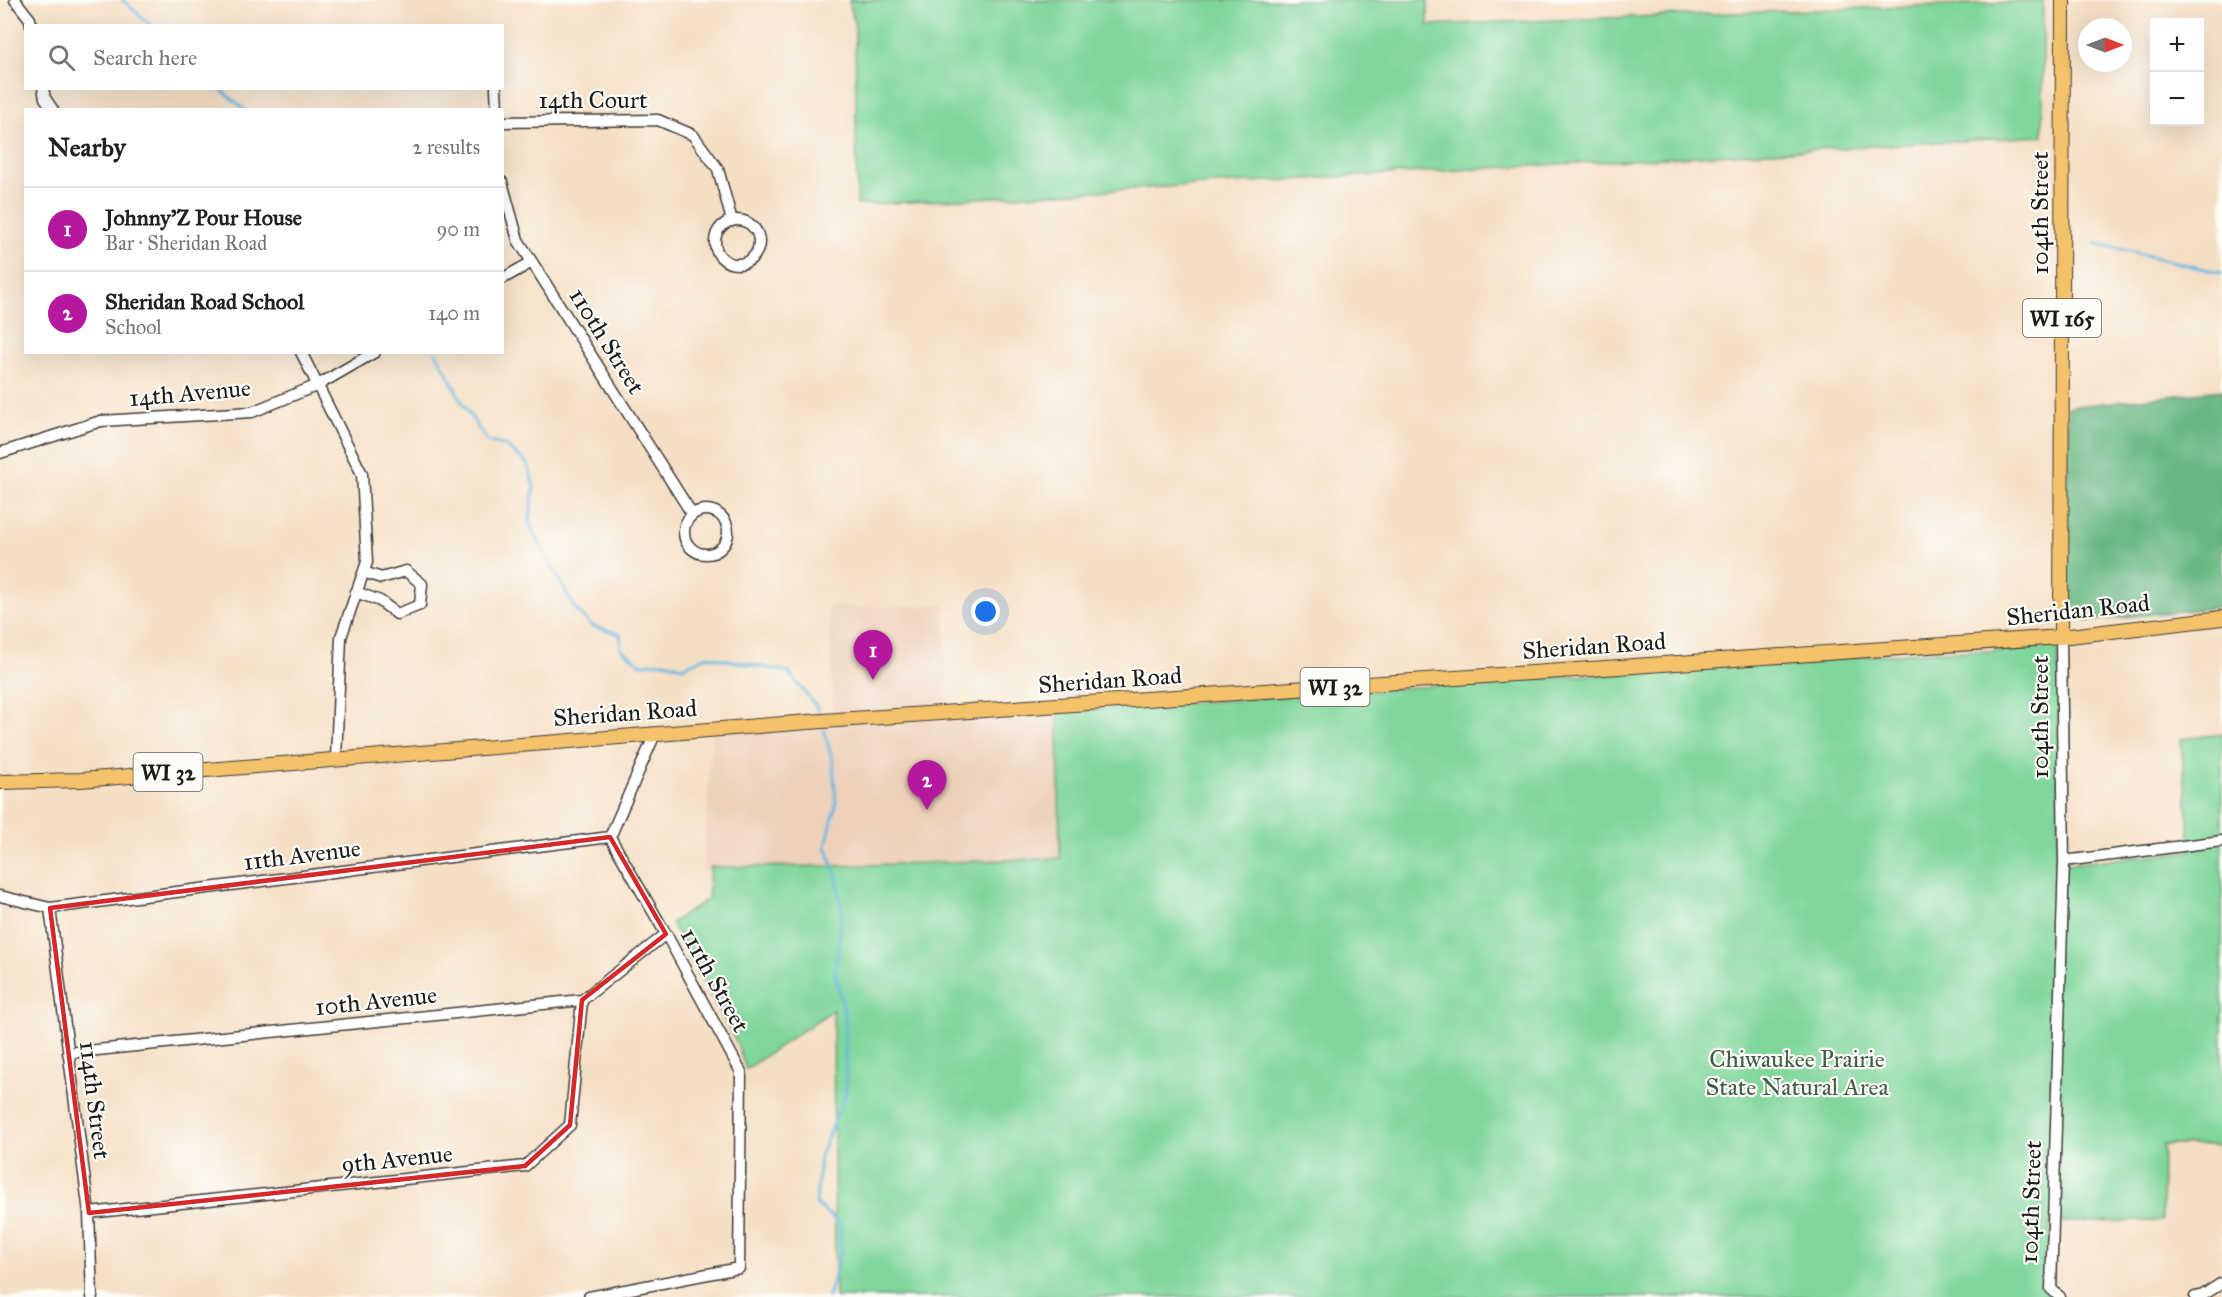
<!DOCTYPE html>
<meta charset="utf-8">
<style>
:root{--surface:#fff;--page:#f2f2f2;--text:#202124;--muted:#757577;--line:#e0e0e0;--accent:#b5179e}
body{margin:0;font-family:"IM FELL Great Primer",serif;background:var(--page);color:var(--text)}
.controls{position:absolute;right:18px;top:18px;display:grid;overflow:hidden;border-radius:0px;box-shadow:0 6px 24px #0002}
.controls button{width:54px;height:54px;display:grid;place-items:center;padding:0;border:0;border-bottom:2px solid var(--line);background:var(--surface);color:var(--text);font:30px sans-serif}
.compass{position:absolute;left:2078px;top:18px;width:54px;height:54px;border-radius:50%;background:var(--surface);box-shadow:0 6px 24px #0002;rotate:90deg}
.you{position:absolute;left:986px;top:612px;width:21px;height:21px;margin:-15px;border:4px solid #fff;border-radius:50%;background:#1a73e8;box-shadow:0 0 0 9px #1a73e833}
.badge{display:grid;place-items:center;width:39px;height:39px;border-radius:50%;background:var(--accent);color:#fff;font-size:20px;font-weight:700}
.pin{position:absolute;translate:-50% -50px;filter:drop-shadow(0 2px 3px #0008)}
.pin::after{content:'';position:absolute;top:32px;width:21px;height:18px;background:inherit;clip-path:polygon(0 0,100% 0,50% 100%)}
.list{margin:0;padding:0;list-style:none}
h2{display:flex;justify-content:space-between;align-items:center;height:78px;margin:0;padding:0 24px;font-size:26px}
h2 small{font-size:20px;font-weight:400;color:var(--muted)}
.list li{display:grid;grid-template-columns:39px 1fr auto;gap:18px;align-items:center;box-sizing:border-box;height:84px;padding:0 24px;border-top:2px solid var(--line)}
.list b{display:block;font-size:22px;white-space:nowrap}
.list p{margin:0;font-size:20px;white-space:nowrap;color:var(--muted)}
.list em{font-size:20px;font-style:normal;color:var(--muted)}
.icon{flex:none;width:33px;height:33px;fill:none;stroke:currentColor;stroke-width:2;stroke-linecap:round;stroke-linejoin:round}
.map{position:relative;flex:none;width:2222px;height:1297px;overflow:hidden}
.search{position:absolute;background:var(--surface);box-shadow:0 6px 24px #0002;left:24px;top:24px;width:480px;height:66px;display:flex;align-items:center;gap:15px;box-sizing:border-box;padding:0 21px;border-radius:0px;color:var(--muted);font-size:22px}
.panel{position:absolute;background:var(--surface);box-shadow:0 6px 24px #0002;left:24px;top:108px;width:480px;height:246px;border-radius:0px}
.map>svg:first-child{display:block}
.built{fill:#edd1ba}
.green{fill:#7fd69b;stroke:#4e795c;stroke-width:1.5}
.forest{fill:#67b783;stroke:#426a50;stroke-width:1.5}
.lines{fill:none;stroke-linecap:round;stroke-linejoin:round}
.stream{stroke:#66b7e1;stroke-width:3}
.minor-casing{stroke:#3d3935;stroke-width:13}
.major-casing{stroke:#3d3935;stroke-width:16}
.minor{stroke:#fff;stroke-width:10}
.major{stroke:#f4c26a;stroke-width:14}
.marked{fill:none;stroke:#d62828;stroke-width:4.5;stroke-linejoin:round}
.labels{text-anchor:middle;stroke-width:4.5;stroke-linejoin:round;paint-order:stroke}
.shield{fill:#fdfcf7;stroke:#605f5e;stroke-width:1.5}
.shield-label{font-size:22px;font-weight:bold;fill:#1c1c1c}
.street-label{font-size:24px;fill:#1c1c1c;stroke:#fdfcf7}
.park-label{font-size:24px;fill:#3f5d48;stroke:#fdfcf7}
</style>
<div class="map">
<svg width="2222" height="1297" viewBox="0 0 2222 1297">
<rect width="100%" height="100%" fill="#fdfcf7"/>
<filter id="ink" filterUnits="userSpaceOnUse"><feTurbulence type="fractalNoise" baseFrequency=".0167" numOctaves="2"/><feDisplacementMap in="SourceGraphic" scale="12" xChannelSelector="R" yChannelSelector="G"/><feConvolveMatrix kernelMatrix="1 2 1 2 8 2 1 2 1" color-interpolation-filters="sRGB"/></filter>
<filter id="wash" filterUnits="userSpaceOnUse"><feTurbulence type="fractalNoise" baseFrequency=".008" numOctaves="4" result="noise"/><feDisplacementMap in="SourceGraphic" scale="24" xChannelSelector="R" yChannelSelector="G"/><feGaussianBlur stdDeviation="1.35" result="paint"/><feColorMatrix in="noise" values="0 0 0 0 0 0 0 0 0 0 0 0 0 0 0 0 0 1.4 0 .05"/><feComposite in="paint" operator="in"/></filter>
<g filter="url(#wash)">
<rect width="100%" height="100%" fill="#f5dfc4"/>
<path class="built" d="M828,605l32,3 84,-3 4,108 136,-9 -24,154 -357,14 9,-143 122,-9z"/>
<path class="green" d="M849,0h579v25l615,-24v135l-1186,69 -2,-179z
M2055,647l3,4 1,6 -1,208 133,-14 -10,-112 41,-5v411h-59l-1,76 -112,1 4,75h-1219l-2,-287 -87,59 -10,-28 -65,-118 37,-24 2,-32 126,-1 224,-8 -2,-146 879,-61h53z"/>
<path class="forest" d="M2222,390v217l-135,14 -18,-15 -3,-14 2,-185z"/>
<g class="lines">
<path class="stream" d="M123,0l28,26
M219,88l26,22
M2094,243l128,30
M436,352l27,52 24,37 19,5 22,18 6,24 -5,36 46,84 17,18 28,8 1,15 20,15 24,-2 18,5 24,-11 81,16 28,34 2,6
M824,730l9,33 3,41 -10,42 11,32 5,34 -7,60 10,43 1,78 -26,63 -4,48 24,20 1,27 -13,46"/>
</g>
</g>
<g filter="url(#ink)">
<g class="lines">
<g class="minor-casing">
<path id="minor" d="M15,0l15,19 1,7
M43,88l2,10 8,12
M496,88l1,22
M502,122l156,-2 35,15 25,34 14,52
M502,182l16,58 174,274
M715 242a22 22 0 1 1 44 0a22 22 0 1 1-44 0Z
M502,279l30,-17
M301,352l61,122 5,88 -26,75 -5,122
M0,453l101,-32 151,-9 66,-27 57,-33
M684 532a22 22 0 1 1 44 0a22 22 0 1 1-44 0Z
M356,592l24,9 17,13 23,-9 2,-21 -16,-13 -25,7 -17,-6
M2064,861l158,-20
M0,896l50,12 560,-71
M50,908l39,305 3,84
M68,1053l514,-53 84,-66
M89,1213l436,-47 45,-41 12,-125
M589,1297l150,-29 2,-196 -75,-138 -56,-97 45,-103
M2060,1297l-9,-8 13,-428 -3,-224
M2195,1297l8,-2 19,-12"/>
</g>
<g class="major-casing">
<path id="major" d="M2061,637l2,-637
M0,782l80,-2 728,-58 1253,-85 161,-19"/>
</g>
<use href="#minor" class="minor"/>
<use href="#major" class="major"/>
</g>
</g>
<path class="marked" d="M610,837l56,97 -84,66 -12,125 -45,41 -436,47 -39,-305z"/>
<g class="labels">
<g class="shield">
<rect x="2023" y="299" width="78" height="38" rx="4.5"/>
<rect x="1300.5" y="668" width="69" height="38" rx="4.5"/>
<rect x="133.5" y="753" width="69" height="38" rx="4.5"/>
</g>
<g class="shield-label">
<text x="2062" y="326">WI 165</text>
<text x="1335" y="695">WI 32</text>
<text x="168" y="780">WI 32</text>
</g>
<g class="street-label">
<text x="593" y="108">14th Court</text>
<text transform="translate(2040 213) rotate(-90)" y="8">104th Street</text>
<text transform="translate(607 341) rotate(58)" y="8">110th Street</text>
<text transform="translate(190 393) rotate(-5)" y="8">14th Avenue</text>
<text transform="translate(2078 610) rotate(-6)" y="8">Sheridan Road</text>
<text transform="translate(1594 646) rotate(-4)" y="8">Sheridan Road</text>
<text transform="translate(1110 680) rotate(-4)" y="8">Sheridan Road</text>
<text transform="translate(625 713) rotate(-4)" y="8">Sheridan Road</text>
<text transform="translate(2040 717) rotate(-90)" y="8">104th Street</text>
<text transform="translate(302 855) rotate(-7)" y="8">11th Avenue</text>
<text transform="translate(715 980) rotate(61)" y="8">111th Street</text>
<text transform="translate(376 1001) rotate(-6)" y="8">10th Avenue</text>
<text transform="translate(95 1100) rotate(83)" y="8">114th Street</text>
<text transform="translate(397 1159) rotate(-6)" y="8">9th Avenue</text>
<text transform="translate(2031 1202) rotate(-88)" y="8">104th Street</text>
</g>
<g class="park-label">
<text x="1797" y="1067">Chiwaukee Prairie<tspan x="1797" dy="28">State Natural Area</tspan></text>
</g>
</g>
</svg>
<div class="controls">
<button>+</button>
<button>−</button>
</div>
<svg class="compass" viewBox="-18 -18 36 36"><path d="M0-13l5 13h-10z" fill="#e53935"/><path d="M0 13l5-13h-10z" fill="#757577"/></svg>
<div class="you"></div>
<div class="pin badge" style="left:873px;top:680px">1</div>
<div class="pin badge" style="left:927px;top:810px">2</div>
<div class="search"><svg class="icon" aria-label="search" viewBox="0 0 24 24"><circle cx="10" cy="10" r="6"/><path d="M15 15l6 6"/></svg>Search here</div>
<section class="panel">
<h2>Nearby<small>2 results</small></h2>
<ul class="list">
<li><span class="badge">1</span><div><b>Johnny'Z Pour House</b><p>Bar · Sheridan Road</p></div><em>90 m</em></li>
<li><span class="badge">2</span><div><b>Sheridan Road School</b><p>School</p></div><em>140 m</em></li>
</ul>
</section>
</div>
